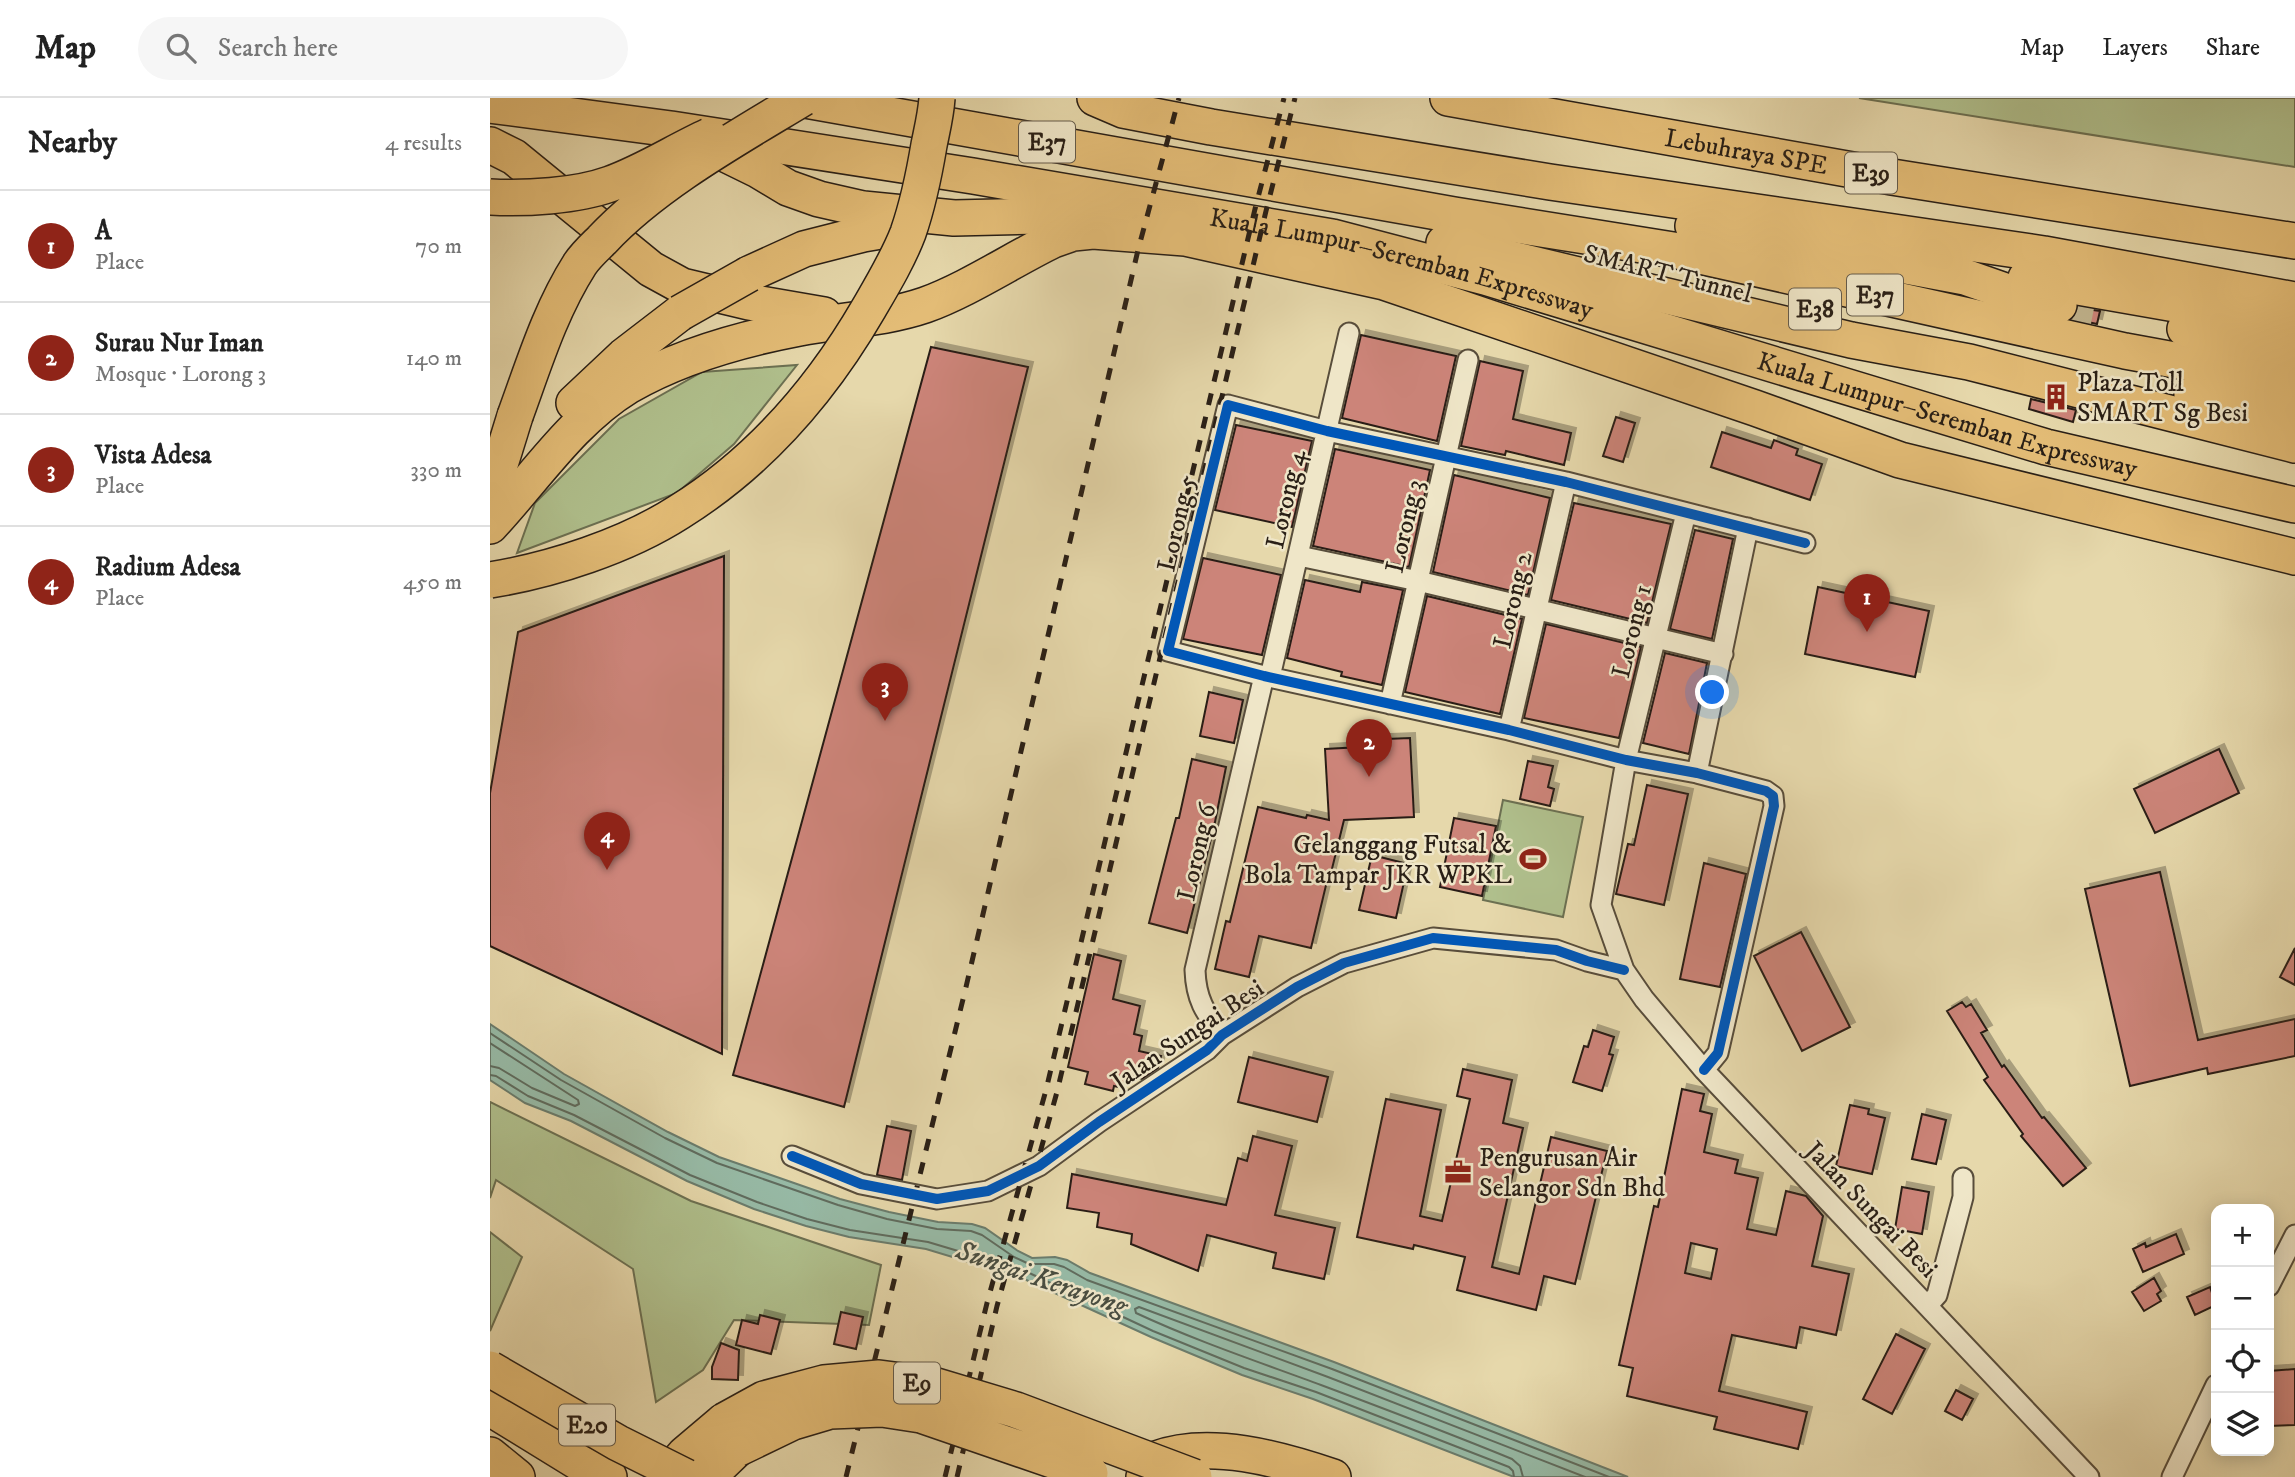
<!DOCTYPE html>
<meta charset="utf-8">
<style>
:root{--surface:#fff;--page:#f6f6f6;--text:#222;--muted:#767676;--line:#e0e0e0;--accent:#8f2418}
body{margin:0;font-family:"IM FELL DW Pica",serif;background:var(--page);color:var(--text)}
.controls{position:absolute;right:21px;bottom:21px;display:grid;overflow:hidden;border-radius:14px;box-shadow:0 4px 18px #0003}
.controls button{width:63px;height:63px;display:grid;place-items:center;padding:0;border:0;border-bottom:2px solid var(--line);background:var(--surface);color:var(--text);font:35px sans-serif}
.you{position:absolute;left:1223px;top:595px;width:24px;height:24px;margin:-18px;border:5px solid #fff;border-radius:50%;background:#1a73e8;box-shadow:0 0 0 10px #1a73e833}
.badge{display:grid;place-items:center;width:46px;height:46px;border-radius:50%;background:var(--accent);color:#fff;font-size:23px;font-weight:700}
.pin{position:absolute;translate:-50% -58px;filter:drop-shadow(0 2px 4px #0008)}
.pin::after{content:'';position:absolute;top:37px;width:24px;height:21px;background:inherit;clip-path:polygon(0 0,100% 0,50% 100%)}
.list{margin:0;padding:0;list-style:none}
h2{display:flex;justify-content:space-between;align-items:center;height:91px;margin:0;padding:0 28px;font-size:30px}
h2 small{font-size:23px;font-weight:400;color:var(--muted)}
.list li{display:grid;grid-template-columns:46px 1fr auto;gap:21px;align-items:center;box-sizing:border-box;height:112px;padding:0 28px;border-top:2px solid var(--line)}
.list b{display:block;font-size:26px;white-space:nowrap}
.list p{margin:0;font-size:23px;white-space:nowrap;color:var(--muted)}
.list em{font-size:23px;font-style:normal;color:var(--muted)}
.icon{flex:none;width:38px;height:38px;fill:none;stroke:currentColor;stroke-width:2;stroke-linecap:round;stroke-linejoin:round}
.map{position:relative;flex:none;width:1805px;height:1379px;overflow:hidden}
header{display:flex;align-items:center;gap:42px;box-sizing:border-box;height:98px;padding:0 35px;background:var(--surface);border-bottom:2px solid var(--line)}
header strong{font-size:33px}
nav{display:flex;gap:38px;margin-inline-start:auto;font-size:24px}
.search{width:490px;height:63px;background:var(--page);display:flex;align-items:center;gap:18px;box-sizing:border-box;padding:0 24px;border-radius:38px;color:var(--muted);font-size:26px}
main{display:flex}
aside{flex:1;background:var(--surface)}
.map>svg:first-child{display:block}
.green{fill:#b0c08d;stroke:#6c7052;stroke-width:2}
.water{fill:#97baa6;stroke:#6b7c6c;stroke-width:2}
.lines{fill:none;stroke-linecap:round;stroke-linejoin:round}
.shore{stroke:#606c5e;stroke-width:2}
.building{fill:#cc8479;stroke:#291f16;stroke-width:2;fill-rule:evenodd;filter:url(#shadow)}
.highway-tunnel{stroke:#c0b38d;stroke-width:35;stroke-dasharray:35 18;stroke-linecap:butt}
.street-casing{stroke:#584d3b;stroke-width:23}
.highway-casing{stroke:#291f16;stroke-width:38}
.street{stroke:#efe6c8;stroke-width:19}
.highway{stroke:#e3bc76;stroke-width:35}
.rail{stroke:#291f16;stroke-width:5;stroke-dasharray:12 12;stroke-linecap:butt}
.highway-bridge-casing{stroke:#291f16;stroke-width:38;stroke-linecap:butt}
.highway-bridge{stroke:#e3bc76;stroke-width:35}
.cycleway-casing{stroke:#efe6c8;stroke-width:15}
.cycleway{stroke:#0057b8;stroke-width:10}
.labels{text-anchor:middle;stroke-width:5;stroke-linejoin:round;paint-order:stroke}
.shield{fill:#efe6c8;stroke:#645b4b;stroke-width:2}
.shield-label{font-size:24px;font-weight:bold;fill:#291f16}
.street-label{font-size:26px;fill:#291f16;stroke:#efe6c8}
.poi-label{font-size:26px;fill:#291f16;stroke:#efe6c8;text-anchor:start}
.water-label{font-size:28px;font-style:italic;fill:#4a4e41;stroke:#efe6c8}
</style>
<header>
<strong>Map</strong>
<div class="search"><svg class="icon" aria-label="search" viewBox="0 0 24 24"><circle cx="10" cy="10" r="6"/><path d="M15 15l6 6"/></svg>Search here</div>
<nav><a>Map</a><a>Layers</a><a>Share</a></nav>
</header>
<main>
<aside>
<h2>Nearby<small>4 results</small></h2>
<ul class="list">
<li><span class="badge">1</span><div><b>A</b><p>Place</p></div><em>70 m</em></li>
<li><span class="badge">2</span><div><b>Surau Nur Iman</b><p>Mosque · Lorong 3</p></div><em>140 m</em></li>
<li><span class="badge">3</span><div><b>Vista Adesa</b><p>Place</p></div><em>330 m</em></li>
<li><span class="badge">4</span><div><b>Radium Adesa</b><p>Place</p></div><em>450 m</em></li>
</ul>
</aside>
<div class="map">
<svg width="1805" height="1379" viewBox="0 0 1805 1379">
<defs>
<filter id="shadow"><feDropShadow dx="5" dy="-5" stdDeviation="0" flood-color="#0004"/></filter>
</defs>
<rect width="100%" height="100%" fill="#e6d8ab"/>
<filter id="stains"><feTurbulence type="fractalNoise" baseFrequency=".00286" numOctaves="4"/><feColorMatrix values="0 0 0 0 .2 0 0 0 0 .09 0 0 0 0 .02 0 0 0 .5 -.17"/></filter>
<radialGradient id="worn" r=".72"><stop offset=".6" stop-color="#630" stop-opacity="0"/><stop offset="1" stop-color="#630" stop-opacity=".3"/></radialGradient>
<path class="green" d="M1369,0h436v69z
M307,267l-63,79 -57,49 -160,60 18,-50 84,-84 83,-47z
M1013,702l80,17 -20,100 -80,-17z
M0,1004l201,99 190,64 -12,60 -135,-5 -31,50 -47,32 -23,-133 -137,-89 -6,18z
M0,1134l32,25 -32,74z"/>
<path class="water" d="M0,926l74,50 104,58 51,25 121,42 49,13 49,10 34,2 13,4 33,23 14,7 23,-1 12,3 23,13 244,89 294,115h-114l-201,-78 -71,-24 -91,-38 -129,-59 -96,-29 -77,-12 -43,-11 -52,-17 -67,-28 -116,-60 -46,-18 -35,-23z"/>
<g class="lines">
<path class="shore" d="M0,935l71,47 104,58 52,25 121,42 49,14 50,10 34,2 11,4 32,22 15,7h25l10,3 23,13 245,89 277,108
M0,945l88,57 1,4 -4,2 -43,-18 -33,-20 -9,-2
M0,977l6,1 32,20 46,19 116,60 67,27 50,17 43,11 78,12 97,29 128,60 91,37 72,24 193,75 4,4 1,6
M1033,1379l-3,-11 -8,-7c-63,-26 -127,-50 -191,-74 -62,-23 -125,-44 -185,-72l-1,-4 4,-2 189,70 257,100"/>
</g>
<path class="building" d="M1589,210l21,3 -3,13 -23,-5z
M871,237l95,21 -19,85 -95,-23z
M441,249l97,20 -184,740 -111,-32z
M990,263l43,10 -10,48 58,14 -7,32 -58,-14 -1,4 -44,-9z
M1541,301l45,11 -3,12 -44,-13z
M1126,319l19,6 -12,39 -20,-6z
M746,327l76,16 -20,86 -77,-17z
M1232,334l49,16 3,-8 24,9 -2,6 26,9 -12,36 -99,-33z
M845,351l95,21 -21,97 -96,-21z
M964,377l96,23 -22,97 -95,-23z
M1084,405l97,21 -24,99 -96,-23z
M1205,432l38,9 -21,100 -42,-10z
M234,458l-2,498 -232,-108v-153l28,-161z
M713,460l78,17 -19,80 -79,-16z
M815,482l55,12 2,-10 41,8 -21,95 -41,-9 1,-4 -55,-14z
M1328,489l111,24 -14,66 -110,-23z
M937,498l95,23 -22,95 -95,-22z
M1056,526l95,23 -22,91 -95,-20z
M1175,555l42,10 -18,91 -46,-11z
M719,594l34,8 -9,43 -34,-7z
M920,640l4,79 -70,3 -15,61h-2l-16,67 -52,-12 -10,41 -34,-8 11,-48 4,1 28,-115 48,11 1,-3 22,5 -4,-71 36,-2v-7z
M1729,651l20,44 -84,40 -21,-44z
M702,661l34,8 -12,60 -27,106 -38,-10 27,-105h3z
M1038,663l25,5 -5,21 6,2 -4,17 -30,-7z
M1157,687l41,9 -24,111 -48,-11 12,-50 6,1z
M964,720l42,8 -14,70 -42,-9z
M882,757l36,9 -12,54 -37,-8z
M1214,765l42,11 -26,113 -40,-8z
M1670,774l38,168 97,-21v37l-87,18 -1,-6 -77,18 -45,-197z
M1311,834l49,95 -48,24 -48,-95z
M1805,850v37l-15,-8z
M604,856l27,7 -8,38 27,7 -6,28 8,2 -3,15 22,5 -3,12 -16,11 -15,-4 -4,13 -9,-2 -1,5 -28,-7 3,-12 -20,-5z
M1472,904l4,5 5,-3 16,26 -6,3 21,34 2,-2 38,53 2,-1 42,51 -23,18 -42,-50 2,-2 -39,-54 4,-3 -41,-66z
M1103,932l21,7 -5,17 4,1 -11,36 -29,-9 11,-36 4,1z
M759,959l79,20 -11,45 -79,-20z
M973,971l49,11 -9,43 20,5 -31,139 27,7 32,-137 56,14 -32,133 -31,-8 -8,34 -79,-20 8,-33 -51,-12 -1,4 -56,-12 29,-138 55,11 -21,106 22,5 28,-122 -13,-3z
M1192,991l22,5 -4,17 12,3 -8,38 34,8 -3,13 23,5 -11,51 29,6 10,-44 20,5 17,20 -11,50 37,8 -13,61 -36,-8 -4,21 -64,-13 -13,56 88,21 -9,37 -84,-20 3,-12 -90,-21 6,-28 -14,-3 35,-159 4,1zM1201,1145l26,6 -6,30 -26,-6z
M1360,1007l19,4 -1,5 17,4 -13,56 -36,-8z
M1432,1016l24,6 -10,44 -24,-5z
M397,1028l24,5 -9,49 -25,-5z
M763,1038l39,10 -17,69 60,13 -11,51 -51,-11 3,-15 -69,-18 -9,36 -67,-27 1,-10 -35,-7 2,-14 -32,-5 5,-34 154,31 12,-47 9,3z
M1412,1089l27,5 -7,42 -27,-5z
M1686,1136l8,20 -41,18 -10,-23 12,-6 1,4z
M1664,1180l7,13 -4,3 4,7 -17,10 -12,-19z
M1720,1189l6,18 -21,10 -8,-18z
M351,1214l22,5 -7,32 -22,-5z
M270,1217l20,5 -9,34 -35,-9 6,-25 16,4z
M1406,1236l29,15 -33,65 -29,-15z
M231,1245l18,7 -1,30 -26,-1v-12z
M1805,1271v56l-26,1v-55z
M1466,1292l17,9 -11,21 -17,-9z"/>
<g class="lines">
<path class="highway-tunnel" d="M1569,207l40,8"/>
<g class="street-casing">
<path id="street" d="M1196,415l-60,247 -25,145 23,65 20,29 60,71 385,407
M809,458l119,25 305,73
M780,579l79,-344
M900,606l78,-344
M1019,632l57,-248
M1207,675l51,-245
M732,937c-17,-23 -26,-35 -27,-65l69,-294
M1214,972l14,-17 56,-247 -1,-10 -7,-5 -69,-18 -71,-13 -117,-30 -245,-54 -96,-25 60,-246 99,26 239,51 239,61
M302,1058l69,28 76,15 51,-8 51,-25 60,-44 108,-72 15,-15 75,-48 47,-24 89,-25 123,12 31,11 37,9
M1779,1188l26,-51
M1438,1207l9,-10 26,-98v-19
M1682,1379l44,-92"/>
</g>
<g class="highway-casing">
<g id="highway">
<path d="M304,0l660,117 219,35 452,101 170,31"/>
<path d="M605,0l28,12 88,17 339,55 494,72 251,46"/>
<path id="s1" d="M958,0l444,79 403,64"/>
<path id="s2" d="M0,7l181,24 302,47 359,61 153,40 561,170 249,58"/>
<path d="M0,47l24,12 137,112 31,17 67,16 75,13"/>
<path d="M219,48l49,24 30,18 31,11 44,10 91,9 88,-2 52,3"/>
<path d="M1203,128l272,51 60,21 34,7"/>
<path d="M954,145l407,97 118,22 326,83"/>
<path d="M259,176l55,-25 59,-15 47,-8"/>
<path d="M1536,180l269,47"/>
<path d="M1695,231l110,21"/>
<path d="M1702,297l103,20"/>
<path d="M84,305l50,-47 56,-43"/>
<path d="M0,399l25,-81"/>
<path d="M0,428c45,-48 81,-105 138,-140 52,-30 113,-47 171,-58 42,-8 85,-9 126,-23 42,-15 87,-45 128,-65l20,-7 20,-2 92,7 199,44 371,126 145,52 395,97"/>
<path d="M0,1310l88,54 31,15"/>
<path d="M0,1357l27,22"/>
<path d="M175,1379l20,-23 39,-33"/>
<path d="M218,1379l29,-28"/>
<path d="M654,1379l12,-18c53,-20 124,0 177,18"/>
</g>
</g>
<use href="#street" class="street"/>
<use href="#highway" class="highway"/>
<path class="rail" d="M356,1379l120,-490 172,-737 41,-152
M455,1379l42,-174 59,-213 209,-881 29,-111
M467,1379l40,-171 60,-214 209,-881 29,-113"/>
<g class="highway-bridge-casing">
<path id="highway-bridge" d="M0,99c35,2 87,-1 120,-13 34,-12 66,-33 99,-48
M190,215l69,-39
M25,318c19,-52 35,-105 65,-152 6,-9 15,-17 22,-24 52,-56 135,-102 201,-142
M0,482c62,-10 136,-34 189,-68 80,-50 143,-123 190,-204 14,-24 29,-49 39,-75 10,-29 16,-58 21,-88 3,-15 7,-31 8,-47
M0,1271l128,74 68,34
M234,1323l40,-22 60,-16 55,-5 54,7 83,25 178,67
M247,1351l56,-27 37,-11 52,-2 39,6 169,58"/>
</g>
<use href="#highway-bridge" class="highway-bridge"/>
<g class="cycleway-casing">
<path id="cycleway" d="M1214,972l14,-17 56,-247 -1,-10 -7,-5 -69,-18 -71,-13 -117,-30 -245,-54 -96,-25 60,-246 99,26 239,51 239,61
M302,1058l69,28 76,15 51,-8 51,-25 60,-44 108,-72 15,-15 75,-48 47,-24 89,-25 123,12 31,11 37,9"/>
</g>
<use href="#cycleway" class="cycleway"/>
</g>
<defs>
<g id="building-bare" transform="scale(2.1)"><path d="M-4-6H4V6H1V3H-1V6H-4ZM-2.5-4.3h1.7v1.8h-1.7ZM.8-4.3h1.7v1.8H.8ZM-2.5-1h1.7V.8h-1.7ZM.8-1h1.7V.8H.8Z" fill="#8f2418" stroke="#efe6c8" stroke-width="2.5" paint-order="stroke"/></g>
<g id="stadium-bare" transform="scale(2.1)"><path d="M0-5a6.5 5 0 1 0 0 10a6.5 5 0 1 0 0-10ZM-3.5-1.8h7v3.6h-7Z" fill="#8f2418" stroke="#efe6c8" stroke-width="2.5" paint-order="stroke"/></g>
<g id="office-bare" transform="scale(2.1)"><path d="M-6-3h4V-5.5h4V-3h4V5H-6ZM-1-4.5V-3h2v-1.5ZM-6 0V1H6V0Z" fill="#8f2418" stroke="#efe6c8" stroke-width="2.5" paint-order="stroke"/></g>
</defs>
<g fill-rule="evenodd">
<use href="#building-bare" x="1566" y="299"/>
<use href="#stadium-bare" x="1043" y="761"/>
<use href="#office-bare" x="968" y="1074"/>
</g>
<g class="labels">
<g class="shield">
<rect x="529" y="23.5" width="56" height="41" rx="5"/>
<rect x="1355" y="54.5" width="52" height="41" rx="5"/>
<rect x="1357" y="176.5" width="56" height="41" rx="5"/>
<rect x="1299" y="190.5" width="52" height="41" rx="5"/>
<rect x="404" y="1264.5" width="46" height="41" rx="5"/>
<rect x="69" y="1306.5" width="56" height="41" rx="5"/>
</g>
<g class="shield-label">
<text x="557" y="52">E37</text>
<text x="1381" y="83">E39</text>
<text x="1385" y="205">E37</text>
<text x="1325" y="219">E38</text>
<text x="427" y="1293">E9</text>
<text x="97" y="1335">E20</text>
</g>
<g class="street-label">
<text dy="9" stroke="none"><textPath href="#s1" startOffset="303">Lebuhraya SPE</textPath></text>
<text dy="9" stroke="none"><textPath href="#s2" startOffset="926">Kuala Lumpur–Seremban Expressway</textPath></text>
<text transform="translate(1178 175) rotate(14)" y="9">SMART Tunnel</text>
<text dy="9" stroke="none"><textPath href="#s2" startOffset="1493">Kuala Lumpur–Seremban Expressway</textPath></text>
<text transform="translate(795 401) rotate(-77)" y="9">Lorong 4</text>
<text transform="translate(686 425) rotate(-77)" y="9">Lorong 5</text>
<text transform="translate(914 428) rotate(-77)" y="9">Lorong 3</text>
<text transform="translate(1022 502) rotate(-77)" y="9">Lorong 2</text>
<text transform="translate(1141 533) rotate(-76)" y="9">Lorong 1</text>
<text transform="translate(706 754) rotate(-77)" y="9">Lorong 6</text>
<text transform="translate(697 936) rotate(-34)" y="9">Jalan Sungai Besi</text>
<text transform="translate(1382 1111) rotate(46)" y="9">Jalan Sungai Besi</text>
</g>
<g class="poi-label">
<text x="1587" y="293">Plaza Toll<tspan x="1587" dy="30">SMART Sg Besi</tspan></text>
<text x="1022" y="755" text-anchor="end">Gelanggang Futsal &amp;<tspan x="1022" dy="30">Bola Tampar JKR WPKL</tspan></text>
<text x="989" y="1068">Pengurusan Air<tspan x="989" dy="30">Selangor Sdn Bhd</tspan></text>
</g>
<g class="water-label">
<text transform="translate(552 1179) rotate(19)" y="10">Sungai Kerayong</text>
</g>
</g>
<rect width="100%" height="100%" filter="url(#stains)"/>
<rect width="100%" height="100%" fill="url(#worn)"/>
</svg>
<div class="controls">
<button>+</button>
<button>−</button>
<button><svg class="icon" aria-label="locate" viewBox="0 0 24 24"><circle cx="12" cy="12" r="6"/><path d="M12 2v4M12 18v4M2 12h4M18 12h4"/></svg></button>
<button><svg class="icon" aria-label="layers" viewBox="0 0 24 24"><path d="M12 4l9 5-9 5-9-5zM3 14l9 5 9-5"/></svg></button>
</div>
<div class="you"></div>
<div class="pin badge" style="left:1377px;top:534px">1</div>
<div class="pin badge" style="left:879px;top:679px">2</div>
<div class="pin badge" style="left:395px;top:623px">3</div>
<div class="pin badge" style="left:117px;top:772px">4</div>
</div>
</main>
